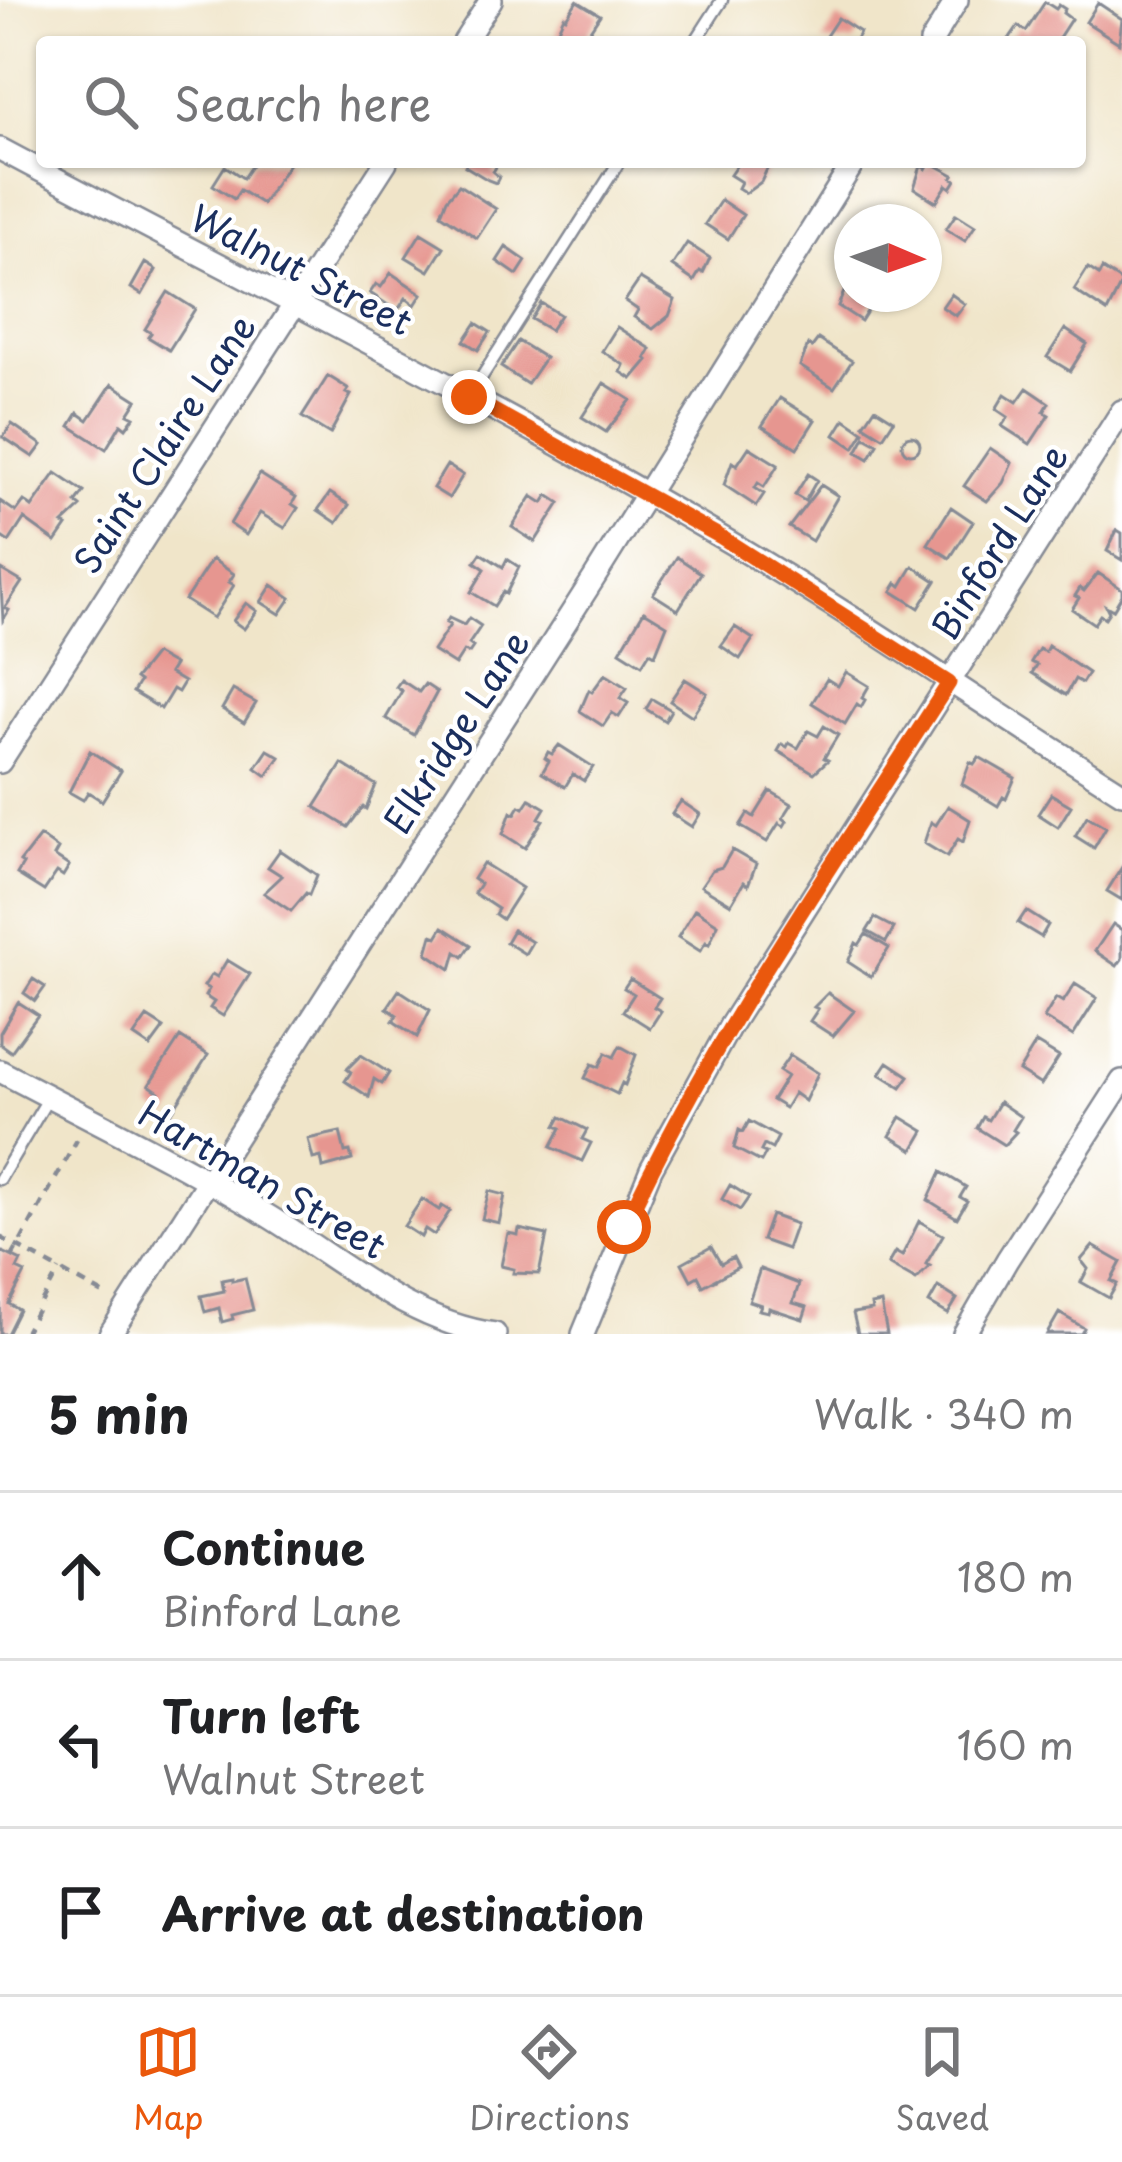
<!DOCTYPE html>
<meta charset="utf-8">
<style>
:root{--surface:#fff;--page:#f6f6f6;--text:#202124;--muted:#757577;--line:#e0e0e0;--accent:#ea580c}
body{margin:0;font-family:"Playpen Sans",sans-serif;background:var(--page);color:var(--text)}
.compass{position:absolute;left:834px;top:204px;width:108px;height:108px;border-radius:50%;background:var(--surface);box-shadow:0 3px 9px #0004;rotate:92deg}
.stop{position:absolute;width:36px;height:36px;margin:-27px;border:9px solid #ea580c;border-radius:50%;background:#fff}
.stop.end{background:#ea580c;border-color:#fff;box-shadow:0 3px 12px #0008}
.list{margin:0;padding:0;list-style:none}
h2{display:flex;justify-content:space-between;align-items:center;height:156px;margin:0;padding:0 48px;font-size:51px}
h2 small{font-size:39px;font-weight:400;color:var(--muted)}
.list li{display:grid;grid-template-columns:78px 1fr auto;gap:36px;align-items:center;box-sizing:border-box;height:168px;padding:0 48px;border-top:3px solid var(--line)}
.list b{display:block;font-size:45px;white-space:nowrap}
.list p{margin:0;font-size:39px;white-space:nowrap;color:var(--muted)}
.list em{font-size:39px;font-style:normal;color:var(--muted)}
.icon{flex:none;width:66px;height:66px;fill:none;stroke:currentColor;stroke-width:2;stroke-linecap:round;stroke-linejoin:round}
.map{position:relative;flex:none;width:1122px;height:1334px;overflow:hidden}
.search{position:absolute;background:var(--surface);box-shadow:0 3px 9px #0004;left:36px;right:36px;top:36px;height:132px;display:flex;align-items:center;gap:30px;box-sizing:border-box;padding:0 42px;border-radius:12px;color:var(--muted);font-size:45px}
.sheet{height:660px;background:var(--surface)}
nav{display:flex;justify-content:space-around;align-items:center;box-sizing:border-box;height:168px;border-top:3px solid var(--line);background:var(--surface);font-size:33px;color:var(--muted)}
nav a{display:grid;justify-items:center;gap:6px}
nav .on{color:var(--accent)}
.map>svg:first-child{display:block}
.building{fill:#e69690}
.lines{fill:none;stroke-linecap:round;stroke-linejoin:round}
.lane-casing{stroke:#868a94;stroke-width:15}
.street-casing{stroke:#868a94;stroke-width:26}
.path{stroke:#868a94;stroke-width:4.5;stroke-dasharray:9 9;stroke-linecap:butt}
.lane{stroke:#fff;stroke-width:10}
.street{stroke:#fff;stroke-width:21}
.route{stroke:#ea580c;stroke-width:15}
.labels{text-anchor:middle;stroke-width:9;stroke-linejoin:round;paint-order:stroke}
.street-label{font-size:36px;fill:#1b2f5e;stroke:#fff}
</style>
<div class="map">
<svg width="1122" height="1334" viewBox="0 0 1122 1334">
<rect width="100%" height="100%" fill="#fff"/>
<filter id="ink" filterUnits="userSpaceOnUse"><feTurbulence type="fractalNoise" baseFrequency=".00833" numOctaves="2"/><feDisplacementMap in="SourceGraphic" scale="24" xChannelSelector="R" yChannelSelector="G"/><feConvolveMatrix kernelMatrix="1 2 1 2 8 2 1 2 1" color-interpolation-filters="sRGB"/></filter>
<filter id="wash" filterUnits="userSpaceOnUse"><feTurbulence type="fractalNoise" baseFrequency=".004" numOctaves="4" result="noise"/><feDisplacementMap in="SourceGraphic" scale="48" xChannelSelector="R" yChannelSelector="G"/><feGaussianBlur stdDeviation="2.7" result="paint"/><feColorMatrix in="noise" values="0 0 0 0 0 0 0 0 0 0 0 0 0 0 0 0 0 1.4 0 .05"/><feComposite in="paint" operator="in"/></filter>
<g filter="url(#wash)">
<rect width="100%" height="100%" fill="#f0e5c9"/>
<g id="blocks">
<path class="building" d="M577,1l23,14 -18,27h-13l-13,-8 8,-18 2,2z
M1045,2l11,7 3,-4 6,4 -2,4 8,6 -15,23h-49l11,-16 8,5z
M1098,3l24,16 -3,24 -33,-21z
M838,18l22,14 -6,10h-32z
M254,162h36l-28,42 -22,-14 -6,9 -21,-14 12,-19 18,12z
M467,162h32l-6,10 6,5 -3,6 -8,-3 -23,-14z
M739,162h22l7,5 -7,15 -15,11 -8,-5 3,-6 -11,-7z
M930,162l24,13 -2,3 4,2 -5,8 -4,-3 -11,17 -22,-14 7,-22 5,3z
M459,185l37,24 -19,29 -36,-24 6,-15z
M721,200l22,15 -15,24 -23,-15z
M956,214l19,12 -10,15 -19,-12z
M421,233l23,14 -15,24 -23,-14z
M687,243l23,15 -7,15 -3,-2 -6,10 -22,-15z
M506,247l20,14 -9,14 -20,-14z
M145,263l11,7 -14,25 -11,-7z
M1088,268l11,7 3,-6 20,13 -15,30 -33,-22z
M391,273l31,21 -7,11 -9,-7 -9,13 -27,-18 6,-9 5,3z
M640,279l35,21 -6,16 -16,13 -19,-12 4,-7 -13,-9z
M846,287l6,7h26l-17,27 -23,-15z
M168,292l27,17 -26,41 -21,-13 3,-4 -6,-4z
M951,294l14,10 -9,12 -14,-9z
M541,303l19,12 -10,15 -19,-11z
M476,323l14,9 -12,18 -14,-9z
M617,327l34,22 -5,9 2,2 -16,19 -11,-7 3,-7 -22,-14z
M1065,329l22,15 -17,27 -23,-14z
M818,339l34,22 -18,27 -34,-22 8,-21 4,2z
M518,341l27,17 -18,26 -26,-17z
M328,376l21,13 -3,4 5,2 -21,39 -28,-17z
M604,383l27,17 -25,32 -24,-15z
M112,384l25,16 -9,14 6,3 -8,11 -5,-4 -15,25 -36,-23 8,-13 10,7z
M1027,388l22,15 -5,9 5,3 -19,29 -28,-18 6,-9 -12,-8 9,-15 12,8z
M780,398l35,22 -18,28 -35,-22z
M875,408l19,12 -11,17 -19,-12z
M845,419l19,13 -10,16 -19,-13z
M12,424l30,21 -9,12 -30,-20z
M902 445a9 9 0 1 1 18 0a9 9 0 1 1-18 0Z
M865,437l13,7 -9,15 -12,-7z
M749,447l29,18 -14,22 -6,-4 -3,5 9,6 -8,12 -32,-21 8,-23 5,3z
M990,448l22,15 -9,20 -16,18 -23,-15z
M447,465l16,10 -14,23 -16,-10z
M56,473l28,19 -8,11 5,4 -18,17 4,2 -11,16 -32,-23 -15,23 -9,-6v-35l16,11 8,-11 8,6z
M260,474l36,23 -4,7 6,4 -13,20 -25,-15 -14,22 -16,-11z
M808,474l9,6 -12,21 -10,-6z
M821,485l17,11 -26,45 -23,-14z
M330,493l19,12 -12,18 -19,-13z
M548,495l12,8 -25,39 -23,-15 20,-31 11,7z
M951,507l22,15 -23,36 -22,-14z
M1117,530l5,3v27l-15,-9z
M481,553l22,14 4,-8 12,8 -13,27 -3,-2 -9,14 -23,-14 14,-23 -10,-7z
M677,557l24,16 -23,37 -25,-16z
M212,559l22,15 -5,8 5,3 -21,33 -28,-18z
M913,566l23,15 -17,27 -27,-17 5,-8 4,3z
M0,569l22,13 -17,26 4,2 -6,10z
M1098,573l24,16v6l-9,15 -7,-4 3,6 -4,6 -5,-3 -6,9 -22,-15 7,-11 -4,-2 5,-8 4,3z
M272,585l19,13 -11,16 -19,-12z
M246,603l11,8 -13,18 -11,-8z
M644,611l23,14 -12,30 -5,-3 -8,13 -22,-14z
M449,618l15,7 5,-7 12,8 -12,18 4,3 -4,6 -5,-2 -9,14 -22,-14 17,-26 -4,-2z
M735,627l18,12 -13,20 -19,-13z
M1048,646l40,27 -6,10 -7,-4 -9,16 -34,-22 5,-8 -6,-3 8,-13 6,3z
M155,654l19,11 -5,8 15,9 -6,10 -5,-3 -12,20 -28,-17 6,-10 -4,-3z
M846,672l23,14 -7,12 3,2 -4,7 -4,-3 -12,20 -33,-21 15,-24 11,7z
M605,674l22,14 -7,10 8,5 -9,14 -7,-4 -9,13 -23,-15 9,-21 3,2z
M685,679l22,14 -15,23 -22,-15z
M401,680l18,12 6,-8 12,8 -23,43 -28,-17 16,-27 -6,-4z
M233,690l23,13 -12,20 -22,-14z
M652,699l19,11 -6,11 -19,-12z
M824,726l14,9 -14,23 4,2 -14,13 -36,-22 4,-7 5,3 2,-4 9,5 10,-17 10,5z
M559,745l34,22 -9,14 -11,-7 -8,13 -23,-14 7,-12 -4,-3 3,-6 4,2z
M268,750l12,7 -13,19 -11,-8z
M90,751l31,20 -19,30 -14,-9 -5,8 -14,-8z
M979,757l36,21 -9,21 -3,-2 -5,9 -36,-22 8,-22 4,2z
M342,764l34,21 -10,24 -3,-2 -15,20 -33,-20z
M770,791l22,13 -9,14 4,3 -3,5 -5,-3 -12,19 -27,-16 8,-13 6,4z
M1051,794l20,12 -13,21 -20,-13z
M530,799l15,9 -6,10 4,2 -18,28 -22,-14 8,-22 4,2 5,-8 4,2z
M681,801l19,13 -8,13 -20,-13z
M948,806l22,14 -7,22 -5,-3 -11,18 -23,-14 7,-21 5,3z
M1087,816l19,11 -12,21 -19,-12z
M40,836l18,13 -4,7 15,10 -6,10 -6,-4 -13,19 -27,-17 6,-10 -3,-2z
M280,850l37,25 -8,20 -3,-2 -15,18 -27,-18 18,-17 -14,-9z
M732,850l24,14 -8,21 -4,-3 -13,22 -30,-18 11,-16 10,-3z
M483,863l39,25 -20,31 -7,-5 3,-5 -24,-16 6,-9 -7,-5z
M1122,867v33l-15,-9z
M695,909l23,15 -9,20 -3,-2 -6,9 -22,-14z
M1026,911l22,14 -7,12 -23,-14z
M875,918l19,10 -8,14 -19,-11z
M1113,924l9,6v29l-5,7 -22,-15z
M443,927l28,18 -8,12 -7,-5 -5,17 -24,-16 5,-18 5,2z
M513,930l19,12 -7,12 -19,-12z
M866,934l23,14 -18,29 -23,-15 8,-19 3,2z
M227,960l23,14 -27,42 -13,-8 4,-6 -9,-6 4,-7 -5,-3 8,-12 5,3z
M33,979l12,8 -10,14 -11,-8z
M630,979l30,19 -6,9 7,4 -11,17 -27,-17 11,-17 -10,-6z
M1075,984l22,14 -24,38 -29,-18 12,-20 7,4z
M399,990l31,20 -13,27 -24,-16 4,-6 -10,-7z
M828,993l26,18 -21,25 -23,-15 8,-12 -4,-2z
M18,1002l20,13 -27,37 -11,-8v-11z
M147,1017l17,11 -14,19 -16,-11z
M180,1037l28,18 -40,63 -17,-10 8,-16 -10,-7z
M1036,1043l23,14 -18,28 -22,-14z
M620,1046l16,9 -11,30 -3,-2 -5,11 -32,-16 7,-14 7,3 7,-14 8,4z
M361,1055l28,18 -7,11 -8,-5 -5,18 -24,-16 6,-9 -4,-3z
M790,1055l28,18 -13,28 -11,-8 -9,15 -13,-8 15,-24 -8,-5z
M888,1062l21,14 -8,11 -21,-13z
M999,1102l22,15 -8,13 3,2 -12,13 -27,-17 6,-11 5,3z
M561,1117l26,13 -5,9 9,4 -9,18 -31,-14 10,-19 -5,-2z
M901,1117l23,14 -11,19 -23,-14z
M749,1121l29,16 -6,12 -8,-4 -3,6 5,2 -5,9 -27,-14 5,-18 4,2z
M340,1132l5,20 5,-1 2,9 -29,8 -2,-11 -8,2 -5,-20z
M941,1172l25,15 -6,10 7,4 -10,17 -29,-18z
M730,1185l19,12 -9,13 -18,-11z
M489,1191l16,4 -6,28 -17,-4z
M422,1199l17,11 3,-4 8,5 -16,24 -9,-6 -4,8 -17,-11z
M771,1215l25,9 -9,25 -25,-9z
M919,1221l24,14 -17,29 4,2 -14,14 -28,-16 7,-12 7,4z
M519,1229l28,6 -8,39 -26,-1 1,-4 -13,-3 7,-33 10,2z
M1093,1246l28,16 -10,19 6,3 -8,14 -28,-16 7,-13 -7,-9z
M711,1247l10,17 12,-7 5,10 -35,19 -5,-10 -7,4 -9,-17z
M1,1251l20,10 -4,8 8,4 -16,31 10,6 -12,24h-7z
M760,1269l39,15 -6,19 14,4 -4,12 -34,-11 -1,4 -9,-2 2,-5 -12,-4z
M232,1278v3l13,-3 8,32 -21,5 1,4 -11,3 -3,-14 -14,4 -4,-16 23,-5 -2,-11z
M938,1287l19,12 -9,15 -19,-11z
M881,1303l6,31h-29l-5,-21 19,-3 -1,-5z
M1059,1313l25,15 -3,6h-34z"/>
</g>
</g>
<g filter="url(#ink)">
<use href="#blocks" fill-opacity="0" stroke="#868a94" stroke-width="3"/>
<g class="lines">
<g class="lane-casing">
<path id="lane" d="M695,42l27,-42
M469,397l150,-235
M0,1179l49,-82"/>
</g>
<g class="street-casing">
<path id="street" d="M464,42l27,-42
M931,42l26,-42
M0,149c238,127 481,247 714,384 139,81 272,174 408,260
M0,762l386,-600
M0,1071c89,47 182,92 268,145 72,44 141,106 227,118
M110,1334l484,-756 260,-416
M583,1334l68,-165 79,-143 392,-615
M964,1334l43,-74 115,-179"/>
</g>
<path class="path" d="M0,1237l105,58
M12,1257l65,-117
M24,1334l35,-64"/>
<use href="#lane" class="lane"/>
<use href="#street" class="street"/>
</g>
</g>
<g class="lines" filter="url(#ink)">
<path class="route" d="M469,397l252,140 228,146c-114,178 -236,352 -325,544"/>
</g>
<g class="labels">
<g class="street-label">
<text transform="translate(301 270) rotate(27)" y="13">Walnut Street</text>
<text transform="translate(165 444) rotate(-57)" y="13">Saint Claire Lane</text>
<text transform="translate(1000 542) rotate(-58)" y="13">Binford Lane</text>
<text transform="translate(457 732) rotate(-57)" y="13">Elkridge Lane</text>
<text transform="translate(262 1180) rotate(30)" y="13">Hartman Street</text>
</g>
</g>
</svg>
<svg class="compass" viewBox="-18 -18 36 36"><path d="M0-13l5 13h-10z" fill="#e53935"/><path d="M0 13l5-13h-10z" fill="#757577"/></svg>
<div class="stop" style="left:624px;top:1227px"></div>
<div class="stop end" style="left:469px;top:397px"></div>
<div class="search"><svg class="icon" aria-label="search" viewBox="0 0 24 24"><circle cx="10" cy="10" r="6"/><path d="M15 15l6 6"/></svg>Search here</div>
</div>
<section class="sheet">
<h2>5 min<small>Walk · 340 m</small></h2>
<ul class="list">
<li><svg class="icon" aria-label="ahead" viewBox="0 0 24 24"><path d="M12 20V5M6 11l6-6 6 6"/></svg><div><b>Continue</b><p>Binford Lane</p></div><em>180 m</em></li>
<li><svg class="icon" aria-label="left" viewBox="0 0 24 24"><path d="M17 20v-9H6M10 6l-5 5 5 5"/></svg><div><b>Turn left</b><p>Walnut Street</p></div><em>160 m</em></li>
<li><svg class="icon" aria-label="arrive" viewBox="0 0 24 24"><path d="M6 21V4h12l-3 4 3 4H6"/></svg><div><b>Arrive at destination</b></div></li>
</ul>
</section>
<nav>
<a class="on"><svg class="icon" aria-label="map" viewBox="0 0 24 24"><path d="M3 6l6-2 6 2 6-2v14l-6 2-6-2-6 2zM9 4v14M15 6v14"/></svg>Map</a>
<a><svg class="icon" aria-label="directions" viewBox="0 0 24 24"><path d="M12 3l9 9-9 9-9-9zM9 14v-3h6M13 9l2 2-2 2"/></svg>Directions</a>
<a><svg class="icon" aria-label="saved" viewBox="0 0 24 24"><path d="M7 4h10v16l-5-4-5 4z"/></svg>Saved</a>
</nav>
